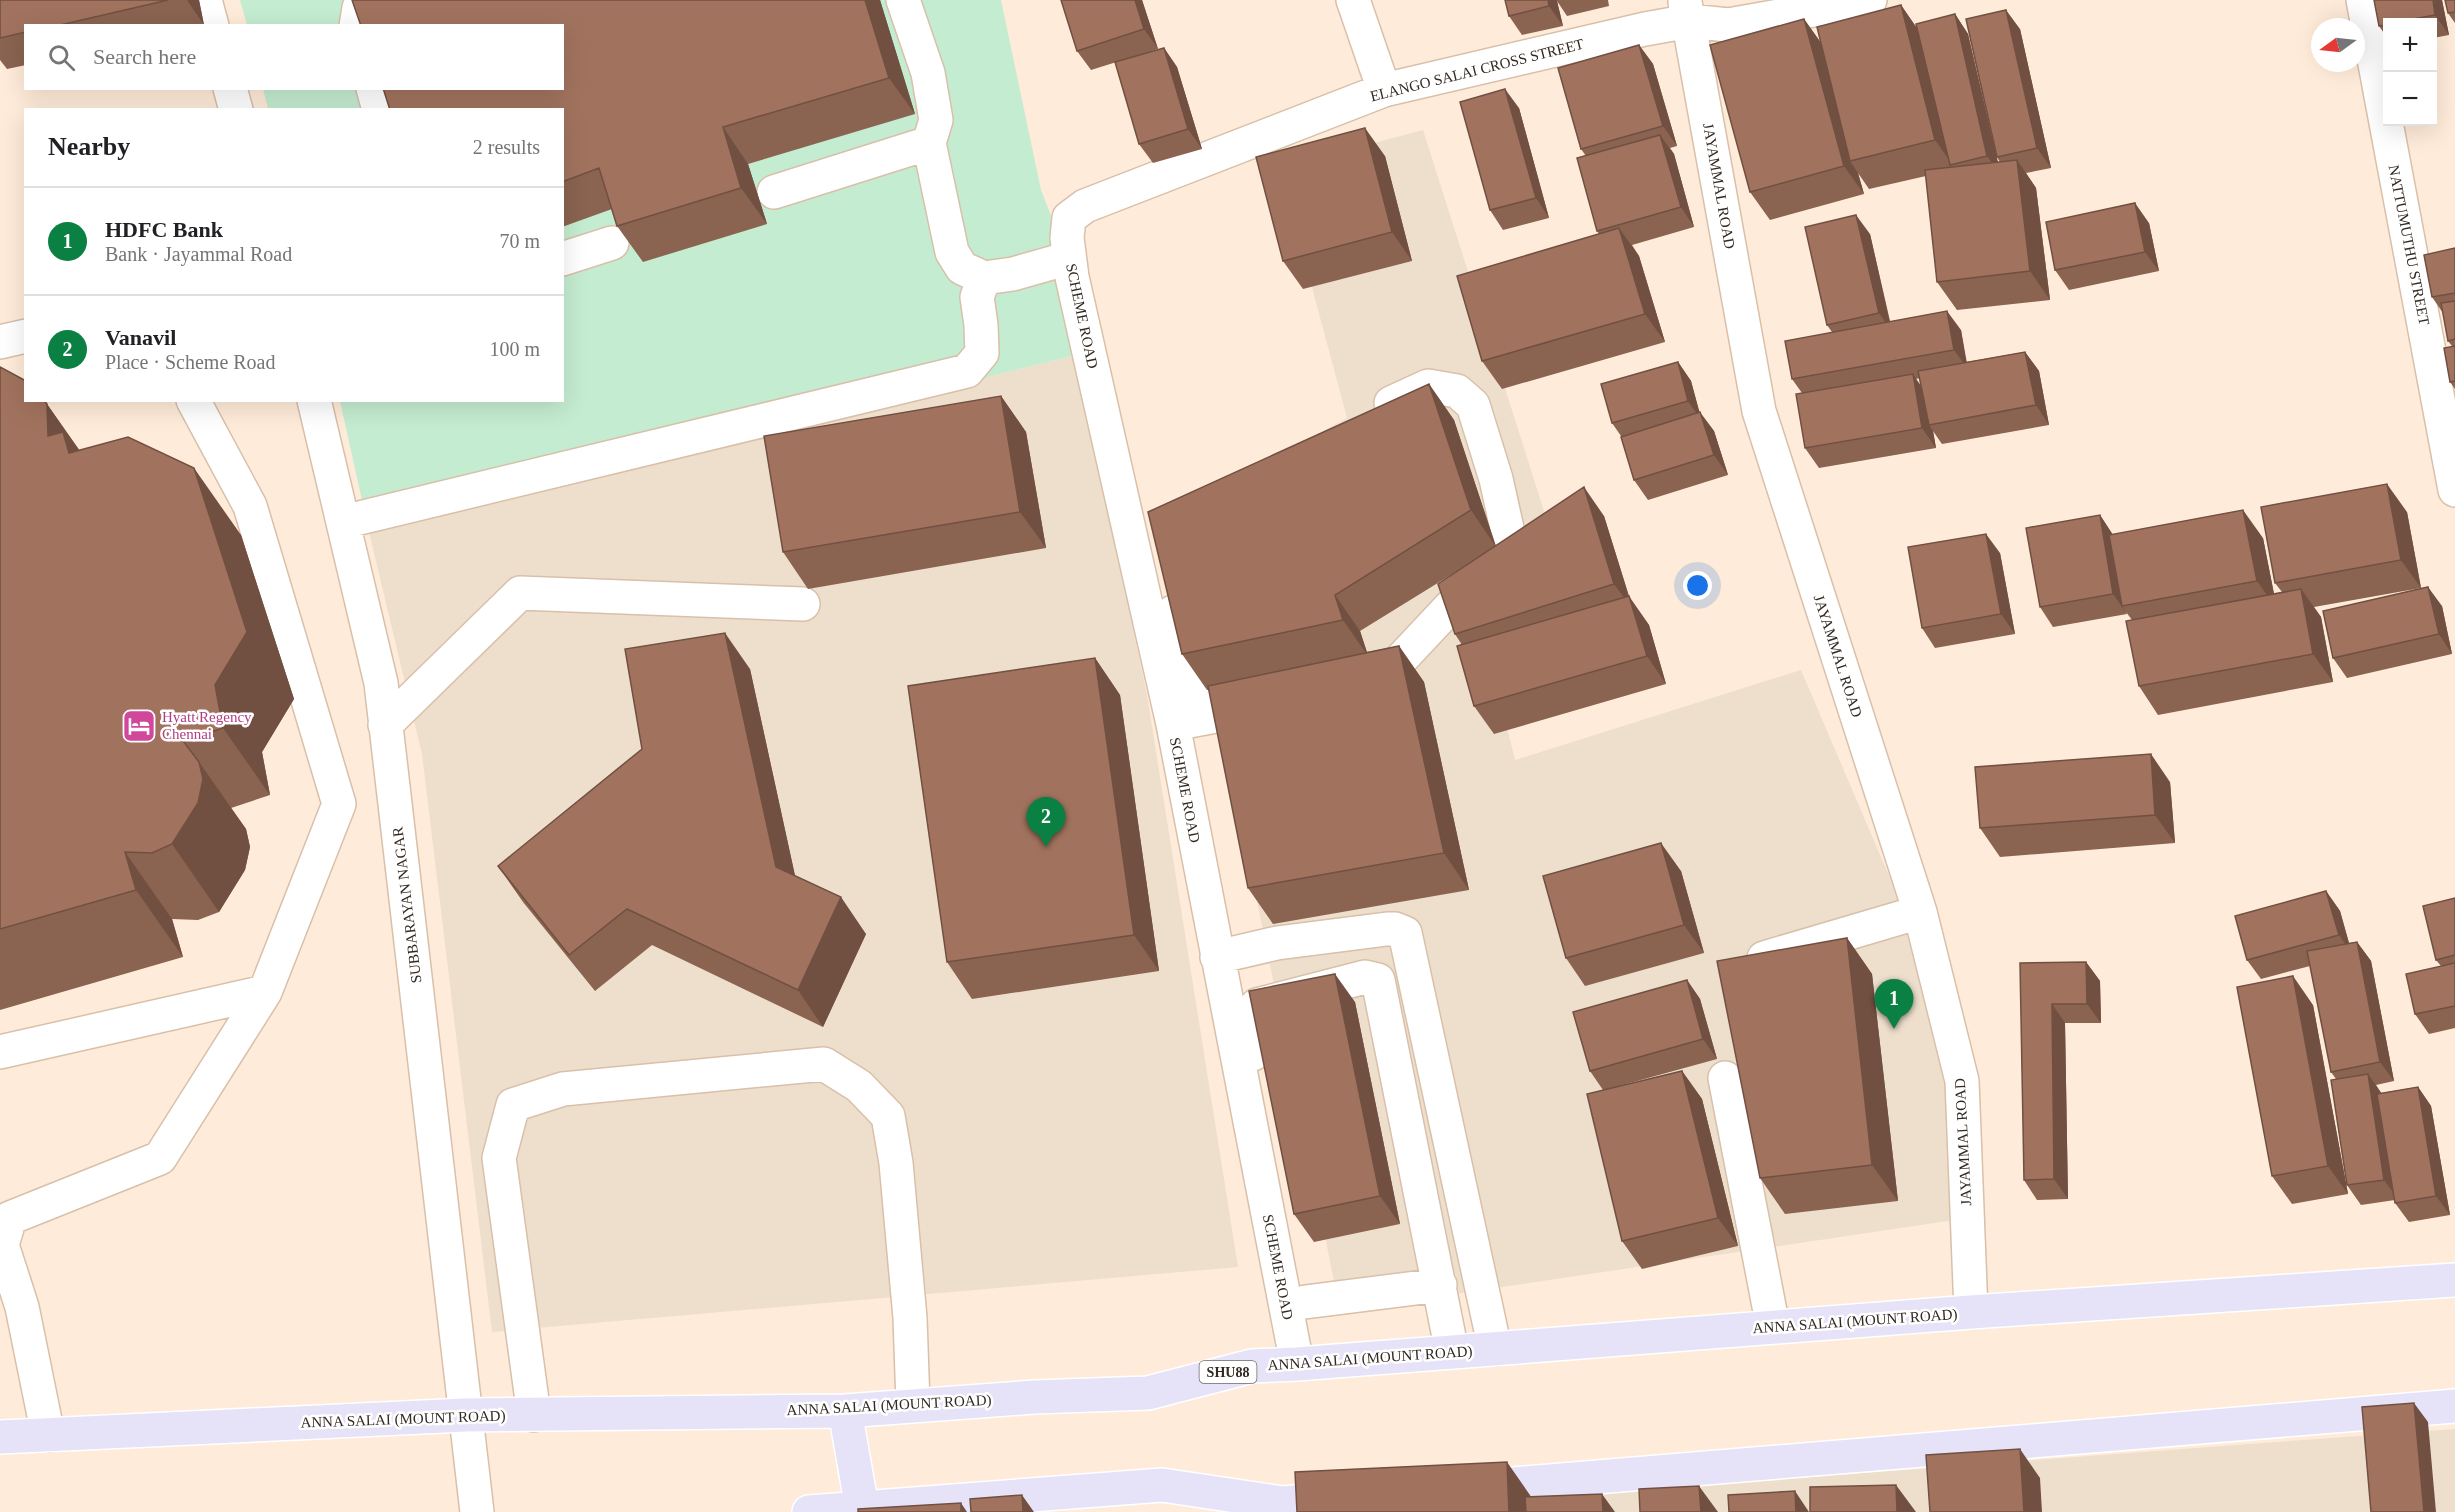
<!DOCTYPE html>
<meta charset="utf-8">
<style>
:root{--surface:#fff;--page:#f2f2f2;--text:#202124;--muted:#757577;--line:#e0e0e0;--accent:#0b8043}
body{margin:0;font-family:"Times New Roman",serif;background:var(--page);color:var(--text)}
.controls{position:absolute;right:18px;top:18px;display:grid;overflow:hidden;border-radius:0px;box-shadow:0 6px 24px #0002}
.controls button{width:54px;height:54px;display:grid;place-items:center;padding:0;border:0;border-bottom:2px solid var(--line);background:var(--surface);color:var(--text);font:30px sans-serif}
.compass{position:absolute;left:2311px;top:18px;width:54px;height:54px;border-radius:50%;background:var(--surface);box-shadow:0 6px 24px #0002;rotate:255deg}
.you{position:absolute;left:1698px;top:586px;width:21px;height:21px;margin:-15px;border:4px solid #fff;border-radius:50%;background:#1a73e8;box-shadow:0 0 0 9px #1a73e833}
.badge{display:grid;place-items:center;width:39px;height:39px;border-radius:50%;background:var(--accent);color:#fff;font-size:20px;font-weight:700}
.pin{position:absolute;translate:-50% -50px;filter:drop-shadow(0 2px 3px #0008)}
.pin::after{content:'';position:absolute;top:32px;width:21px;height:18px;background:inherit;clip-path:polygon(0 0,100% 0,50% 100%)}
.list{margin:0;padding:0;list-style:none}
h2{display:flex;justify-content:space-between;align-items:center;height:78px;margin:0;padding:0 24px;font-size:26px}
h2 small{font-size:20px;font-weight:400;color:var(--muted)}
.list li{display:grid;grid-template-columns:39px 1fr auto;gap:18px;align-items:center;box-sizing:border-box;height:108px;padding:0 24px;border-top:2px solid var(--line)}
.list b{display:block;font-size:22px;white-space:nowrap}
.list p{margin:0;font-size:20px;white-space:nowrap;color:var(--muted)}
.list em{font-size:20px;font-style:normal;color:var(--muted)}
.icon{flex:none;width:33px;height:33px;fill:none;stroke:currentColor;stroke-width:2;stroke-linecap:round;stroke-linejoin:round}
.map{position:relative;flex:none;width:2455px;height:1512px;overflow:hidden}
.search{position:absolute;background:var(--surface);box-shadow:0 6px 24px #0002;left:24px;top:24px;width:540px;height:66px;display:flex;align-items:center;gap:15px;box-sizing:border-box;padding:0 21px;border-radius:0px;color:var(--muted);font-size:22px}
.panel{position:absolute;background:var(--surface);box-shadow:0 6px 24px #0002;left:24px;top:108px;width:540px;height:294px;border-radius:0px}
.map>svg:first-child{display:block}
.commercial{fill:#eedfcc}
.green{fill:#c4ecd0}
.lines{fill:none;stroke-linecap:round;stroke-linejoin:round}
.minor-casing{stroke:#d8c0aa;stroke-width:36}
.major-casing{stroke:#fff;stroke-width:36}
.minor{stroke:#fff;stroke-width:33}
.major{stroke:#e6e3f8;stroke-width:33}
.wall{fill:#8a6351;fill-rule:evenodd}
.shaded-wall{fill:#715042}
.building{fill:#a1735e;stroke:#715042;stroke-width:1.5}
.labels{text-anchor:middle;stroke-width:5;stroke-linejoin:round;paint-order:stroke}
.shield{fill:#fff;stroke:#706964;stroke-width:1.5}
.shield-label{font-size:14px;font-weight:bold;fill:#322921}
.street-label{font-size:15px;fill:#322921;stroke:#fff}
.hotel-label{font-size:15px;fill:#b23c85;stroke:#fff;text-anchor:start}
</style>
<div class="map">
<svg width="2455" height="1512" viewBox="0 0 2455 1512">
<rect width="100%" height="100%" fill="#ffebd9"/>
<path class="commercial" d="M1423,130l134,422 -77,63 35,145 286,-90 124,290 43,258 -628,93 -162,-801 169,-92 -67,-250z
M1076,355l71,340 91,572 -746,65 -70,-578 -53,-222z
M2455,1429v83h-1112l933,-70z"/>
<path class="green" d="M240,0h761l40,190 14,36 21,129 -707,177 -29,-131 222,-1v-290l-294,-1 -5,-20 299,-1v-62l-315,-1z"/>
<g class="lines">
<g class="minor-casing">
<path id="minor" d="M205,0l7,26
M903,0l25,73 8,47 -7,23
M1353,0l31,90
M2363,0l92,490
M1685,2l74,409 161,501 42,169 9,231
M356,26l3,-18 20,-8
M230,88l6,22
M373,88l6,22
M774,192l155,-49 23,109 10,16 22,10 29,-4 56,-16
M562,259l50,-16
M0,342l26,-6
M314,400l67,283 96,829
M343,522l624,-151 15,-18 -1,-28 -4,-28 7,-19
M1173,612l26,107
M1370,680l20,-9 60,-64 56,-46 2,-28 -12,-54 -23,-74 -16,-14 -29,-5 -37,17
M1173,724l86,-16
M385,725l135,-132 283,11
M1217,957l60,-14 110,-14h8l10,4 90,416
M1764,958l156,-46
M0,1052l265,-60
M1253,1054c-4,-18 -12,-35 4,-49l108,-28 13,3 74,372
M1725,1078l48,249
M1305,1302l135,-17
M1297,1364l-124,-640 -101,-447 -5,-39 2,-20 16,-12 299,-116 261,-61 45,-8 38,4 142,-25
M534,1415l-35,-257 14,-53 50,-16 261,-25 35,22 29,30 8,47 14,155 3,86
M48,1435l-26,-128 -20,-62 8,-27 150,-60 105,-166 74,-188 -89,-298 -57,-106"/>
</g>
<g class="major-casing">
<path id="major" d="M845,1411l17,97
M0,1437l465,-22 380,-4 189,-14 114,-4 104,-27 45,-2 674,-52 484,-32
M1476,1487l979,-81
M809,1512l353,-27 121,18 58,-5"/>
</g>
<use href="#minor" class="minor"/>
<use href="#major" class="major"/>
</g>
<path class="wall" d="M0,0h199l5,25 -3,1h-175v39l-19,4 -7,-9z
M352,0h528l35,114 -167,50 19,60 -124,38 -26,-36 -5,-17 -50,18v-117z
M1061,0h81l16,49 -67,21 -14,-19z
M1505,0h103l1,6 -42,10 -10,-15 6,25 -41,9 -13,-19z
M2374,0h68l7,35 -16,3v-16h-45v17l-9,-13z
M2455,0v23l-7,-10z
M1901,5l17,25 37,-16 13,20 30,128h2l-3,-5 23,-128 31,139 -25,5 10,15 14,112 -93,10 -20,-28 -11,-106 -57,13 -11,-16 6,21 -94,26 -20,-28 54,-173 17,24z
M1639,45l14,19 24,82 -7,2 4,6 20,73 -62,18 7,11 26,86 -163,47 -20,-28 117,-127 -2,-3 -11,-75 -5,-7z
M1164,48l13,19 25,82 -49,14 -14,-19z
M1519,108l30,110 -46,12 -13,-20z
M1385,156l27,105 -109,28 -20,-28z
M2149,223l10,48 -90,19 -14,-20z
M1870,234l20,87 71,9 5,32 59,-10 14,19 10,54 -107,19 -9,-13 3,17 -117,20 -14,-20 -3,-55 -10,-14 40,-47 -5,-7zM1920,378l1,8 -5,-7z
M2455,248v141l-5,-7 2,-36 -4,-5 -5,-28 -11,-16z
M1678,362l13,19 8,31 15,19 14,44 -80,25 -14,-20 -13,-44 -9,-13z
M0,367l44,33 35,50 162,85 53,164 -32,53 8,43 -39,13 15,21 4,18 -5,23 -26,42 -21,8 -26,-1 11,38 -183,53z
M1429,384l25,36 42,126 108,-30 25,80 20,29 17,59 -172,50 -20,-28 -12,-61 -7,-11 20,-74 -115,71 7,21 32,-6 25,36 45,208 -196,34 -25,-36 -39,-198h-2l-25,-36z
M1001,396l25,36 20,116 -238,41 -25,-37z
M2407,512l14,76 -107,19 7,10 12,65 -175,33 -19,-29 -7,-66 -6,-8 1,2 -74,13 -13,-20 60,-92 13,20 150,3 11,56 8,-2 -7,-9z
M2000,553l15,81 -80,14 -13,-20z
M2442,606l10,48 -105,24 -14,-20z
M1095,658l25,37 39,276 -187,28 -25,-37z
M750,669l45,207 71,58 -43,93 -171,-82 -57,46 -72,-89 -25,-36z
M2170,782l5,61 -175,14 -20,-29z
M1681,871l23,82 -119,33 -19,-28z
M2326,891l14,20 9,32 8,-1 14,19 23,120 -18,4 5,8 37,-6 13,19 19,109 -41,7 -14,-19v-3l-34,5 -14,-20 -11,-106 -5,-7 -21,-106 -49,13 -14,-19z
M2455,898v130l-26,6 -14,-20 26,-48 -5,-6z
M1847,938l25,36 26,227 -113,13 -25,-36z
M2086,962l14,19 1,42h-36l3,176 -31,1 -13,-20 -4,-217z
M1687,980l13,19 17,60 -109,30 74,-18 20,28 36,147 -96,23 -20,-28 -19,-151 -13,-19z
M1355,1002l45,222 -86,18 -20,-28z
M2313,1005l35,189 -56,10 -20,-28z"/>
<path class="shaded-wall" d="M187,0h12l5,25z
M865,0h15l35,114 -26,-36z
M1135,0h7l16,49 -14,-20z
M1548,0h8l1,1 6,25 -14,-20z
M2433,0h9l7,35 -14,-20z
M1901,5l20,29 31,130 -17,-24z
M2006,10l14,19 31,139 -14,-20z
M1955,14l13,20 33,142 -14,-20z
M1804,19l20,28 26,114 8,12 6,21 -20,-28z
M1639,45l14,19 24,82 -14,-20z
M1164,48l13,19 25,82 -14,-20z
M1505,89l14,19 30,110 -13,-20z
M723,127l25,37 19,60 -26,-36z
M1365,128l20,28 27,105 -20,-29z
M1660,135l14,19 20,73 -13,-20z
M2017,160l19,28 14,112 -20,-29z
M2135,203l14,20 10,48 -14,-19z
M1856,215l14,19 22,98 -13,-19z
M1619,228l20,28 26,86 -20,-28z
M1947,311l14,19 7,39 -14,-19z
M2025,352l14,19 10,54 -13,-20z
M1678,362l13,19 11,40 -14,-20z
M1913,374l13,20 3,31 4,6 3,17 -14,-20z
M1429,384l25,36 42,127 -25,-37z
M1001,396l25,36 20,116 -26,-36z
M47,404l47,67 -46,-35z
M1700,412l14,19 14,44 -14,-20z
M194,468l47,67 53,164 -32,53 8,43 -47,-67 -8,-43z
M2387,484l20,28 14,76 -20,-28z
M1584,487l20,29 25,81 20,28 17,59 -19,-28 -13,-45 -20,-27z
M2243,510l20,28 14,71 -20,-28z
M2100,515l13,20 9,71 5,8 -14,-20z
M1986,534l14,19 15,81 -14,-20z
M2428,587l14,19 10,48 -13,-20z
M2301,589l20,28 12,65 -20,-28z
M1335,595l25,36 8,25 -25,-36z
M725,633l25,36 51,234 -25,-36z
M1399,646l25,36 45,208 -25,-37z
M1095,658l25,37 39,276 -25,-36z
M2151,754l19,28 5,61 -20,-28z
M199,762l47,67 4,18 -5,23 -26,42 -47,-68z
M1661,843l20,28 23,82 -20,-28z
M125,852l47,67 11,38 -47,-67z
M2326,891l14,20 12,43 -13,-19z
M841,897l25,37 -43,93 -25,-37z
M1847,938l25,36 26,227 -26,-36z
M2357,942l14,19 23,120 -14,-19z
M2086,962l14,19 1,42 -14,-19z
M1335,974l20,28 45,222 -20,-28z
M2293,976l20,29 35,189 -20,-28z
M1687,980l13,19 17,60 -14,-20z
M2052,1004l13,19 3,176 -14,-20z
M1682,1071l20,28 36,147 -20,-28z
M2368,1074l14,20 16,105 -14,-19z
M2418,1087l13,19 19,109 -14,-19z
M2414,1403l14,19 8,90h-12z
M2020,1449l20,29 2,34h-18z
M1507,1462l25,36 1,14h-24z
M1896,1485l20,27h-19z
M1699,1486l19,26h-17z
M1795,1491l14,21h-13z
M1602,1494l13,18h-12z
M1022,1495l12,17h-11z
M961,1503l6,9h-6z"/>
<path class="building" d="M0,0h168l-112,26h-30v6l-26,6z
M352,0h513l24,78 -166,49 18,61 -124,38 -18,-58 -37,14v-72h-172l-7,-22h179v-62h-201z
M1061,0h74l9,29 -67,22z
M1505,0h43l1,6 -40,10z
M2374,0h59l2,15 -37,7h-10v3l-9,1z
M2445,0h10v12l-7,1z
M1901,5l34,135 -85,21 -33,-134z
M2006,10l31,138 -40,9 -31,-138z
M1955,14l32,142 -37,9 -34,-141z
M1804,19l40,147 -94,26 -40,-147z
M1639,45l24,81 -82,23 -23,-81z
M1164,48l24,81 -49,15 -24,-82z
M1505,89l31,109 -46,12 -30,-108z
M1365,128l27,104 -109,29 -27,-104z
M1660,135l21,72 -84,24 -20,-73z
M2017,160l13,111 -93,11 -12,-112z
M2135,203l10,49 -90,18 -9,-48z
M1856,215l23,98 -52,12 -22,-98z
M1619,228l26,86 -163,47 -25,-85z
M2455,248v45l-23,4 -8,-42z
M2455,301v38l-7,2 -7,-38z
M1947,311l7,39 -162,29 -7,-38z
M2455,346v35l-5,1 -6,-34z
M2025,352l11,53 -107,20 -11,-54z
M1678,362l10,39 -76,22 -11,-39z
M0,367l26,14v19h18l3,4 1,32 15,-4 6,21 59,-16 66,31 53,164 -32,53 8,43 -40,13 16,21 4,17 -5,24 -26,41 -20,9 -27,-1 11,38 -136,39z
M1913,374l9,54 -117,20 -9,-54z
M1429,384l42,126 -136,85 8,25 -161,34 -34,-142z
M1001,396l19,116 -237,40 -19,-116z
M1700,412l14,43 -80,25 -13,-43z
M2387,484l14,76 -126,23 -14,-76z
M1584,487l30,97 -159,50 -17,-50z
M2243,510l14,71 -135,25 -13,-71z
M2100,515l13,79 -73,13 -14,-79z
M1986,534l15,80 -79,14 -14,-81z
M2428,587l11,47 -106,24 -10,-47z
M2301,589l12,65 -174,32 -13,-65z
M1629,596l18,60 -173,50 -17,-60z
M725,633l51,234 65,30 -43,93 -171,-81 -58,46 -71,-89 144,-117 -17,-100z
M1399,646l45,207 -196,35 -40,-202z
M1095,658l39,277 -187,27 -39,-276z
M2151,754l4,61 -175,13 -5,-61z
M1661,843l23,82 -118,33 -23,-82z
M2326,891l13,44 -92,25 -12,-44z
M2455,898v57l-19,5 -13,-54z
M1847,938l25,227 -112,13 -43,-217z
M2357,942l23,120 -49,10 -24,-121z
M2086,962l1,42h-35l2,175 -30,1 -4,-217z
M2455,963v43l-40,8 -9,-40z
M1335,974l45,222 -86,18 -45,-223z
M2293,976l35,190 -56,10 -35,-189z
M1687,980l16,59 -113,32 -17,-59z
M1682,1071l36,147 -96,23 -35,-147z
M2368,1074l16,106 -37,5 -16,-105z
M2418,1087l18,109 -41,7 -18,-109z
M2414,1403l10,109h-53l-9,-105z
M2020,1449l4,63h-94l-4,-57z
M1507,1462l2,50h-212l-2,-40z
M1896,1485l1,27h-87v-25z
M1699,1486l2,26h-61l-1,-23z
M1795,1491l1,21h-67l-1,-17z
M1602,1494l1,18h-77l-1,-15z
M1022,1495l1,17h-52l-1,-13z
M961,1503v9h-103v-3z"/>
<defs>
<g id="hotel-square" transform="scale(1.725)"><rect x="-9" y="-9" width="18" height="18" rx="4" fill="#d1479c" stroke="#fff"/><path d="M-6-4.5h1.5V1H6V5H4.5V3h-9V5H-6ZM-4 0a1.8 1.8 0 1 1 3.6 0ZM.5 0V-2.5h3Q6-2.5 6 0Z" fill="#fff"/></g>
</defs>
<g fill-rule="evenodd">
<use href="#hotel-square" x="139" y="726"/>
</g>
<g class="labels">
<rect class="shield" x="1199.5" y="1361" width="57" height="22" rx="4.5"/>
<g class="shield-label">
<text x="1228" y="1377">SHU88</text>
</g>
<g class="street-label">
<text transform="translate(1477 70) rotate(-14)" y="5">ELANGO SALAI CROSS STREET</text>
<text transform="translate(1719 186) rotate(80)" y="5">JAYAMMAL ROAD</text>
<text transform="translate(2409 245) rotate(79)" y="5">NATTUMUTHU STREET</text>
<text transform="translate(1082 316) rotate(78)" y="5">SCHEME ROAD</text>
<text transform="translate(1838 656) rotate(72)" y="5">JAYAMMAL ROAD</text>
<text transform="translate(1185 790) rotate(79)" y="5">SCHEME ROAD</text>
<text transform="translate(407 905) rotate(-97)" y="5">SUBBARAYAN NAGAR</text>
<text transform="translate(1963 1142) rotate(-93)" y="5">JAYAMMAL ROAD</text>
<text transform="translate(1278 1267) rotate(79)" y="5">SCHEME ROAD</text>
<text transform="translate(1855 1321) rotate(-4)" y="5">ANNA SALAI (MOUNT ROAD)</text>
<text transform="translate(1370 1358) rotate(-4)" y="5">ANNA SALAI (MOUNT ROAD)</text>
<text transform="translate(889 1405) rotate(-3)" y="5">ANNA SALAI (MOUNT ROAD)</text>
<text transform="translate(403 1419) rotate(-2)" y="5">ANNA SALAI (MOUNT ROAD)</text>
</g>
<g class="hotel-label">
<text x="162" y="722">Hyatt Regency<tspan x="162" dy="17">Chennai</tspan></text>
</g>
</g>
</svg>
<div class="controls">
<button>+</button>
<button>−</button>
</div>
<svg class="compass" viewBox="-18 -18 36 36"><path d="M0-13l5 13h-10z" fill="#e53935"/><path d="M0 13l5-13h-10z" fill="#757577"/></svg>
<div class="you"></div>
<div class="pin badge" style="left:1894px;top:1029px">1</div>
<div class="pin badge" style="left:1046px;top:847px">2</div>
<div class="search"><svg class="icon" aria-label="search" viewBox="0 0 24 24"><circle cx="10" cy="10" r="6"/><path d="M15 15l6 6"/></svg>Search here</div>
<section class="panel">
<h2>Nearby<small>2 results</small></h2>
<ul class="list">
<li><span class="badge">1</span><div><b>HDFC Bank</b><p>Bank · Jayammal Road</p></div><em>70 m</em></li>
<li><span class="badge">2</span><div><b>Vanavil</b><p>Place · Scheme Road</p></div><em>100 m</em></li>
</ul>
</section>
</div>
